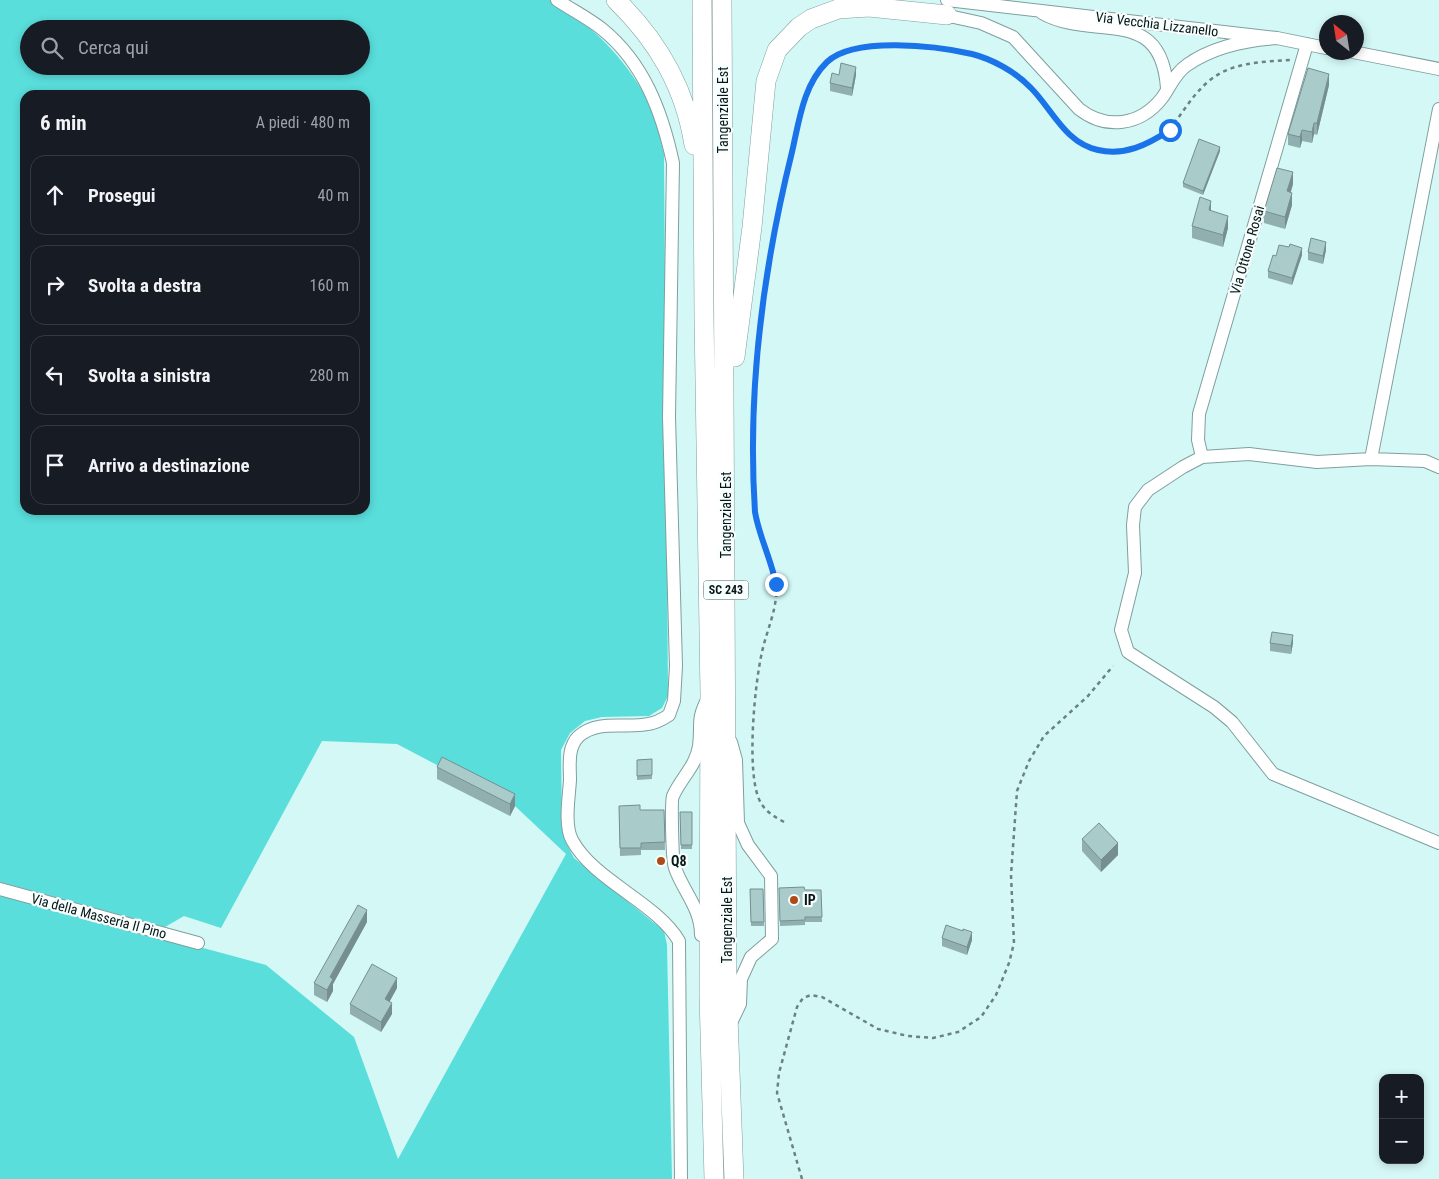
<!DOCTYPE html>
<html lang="it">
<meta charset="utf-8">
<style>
:root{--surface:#171b24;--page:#20242c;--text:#f1f3f6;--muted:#9ea1a6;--line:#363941}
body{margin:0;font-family:"Roboto Condensed",sans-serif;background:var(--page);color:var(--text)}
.controls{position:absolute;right:15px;bottom:15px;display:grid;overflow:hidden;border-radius:10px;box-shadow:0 2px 8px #0003}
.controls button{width:45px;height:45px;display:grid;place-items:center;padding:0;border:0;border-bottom:1px solid var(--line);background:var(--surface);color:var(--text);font:25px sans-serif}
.compass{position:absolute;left:1319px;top:15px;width:45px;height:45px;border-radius:50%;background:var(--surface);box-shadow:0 2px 8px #0003;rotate:330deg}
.stop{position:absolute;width:15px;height:15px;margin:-11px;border:4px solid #1a73e8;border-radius:50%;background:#fff}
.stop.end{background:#1a73e8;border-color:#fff;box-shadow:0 1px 5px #0008}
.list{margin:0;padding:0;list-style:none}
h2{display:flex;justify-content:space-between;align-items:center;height:65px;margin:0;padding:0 20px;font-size:21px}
h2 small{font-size:16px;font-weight:400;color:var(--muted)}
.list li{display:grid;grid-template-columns:32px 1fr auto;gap:15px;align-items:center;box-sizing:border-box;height:80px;margin:0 10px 10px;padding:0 10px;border:1px solid var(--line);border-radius:15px}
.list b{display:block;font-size:19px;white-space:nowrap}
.list em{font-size:16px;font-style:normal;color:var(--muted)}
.icon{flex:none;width:28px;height:28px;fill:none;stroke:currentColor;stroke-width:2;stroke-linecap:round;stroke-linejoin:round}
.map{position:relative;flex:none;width:1439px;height:1179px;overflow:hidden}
.search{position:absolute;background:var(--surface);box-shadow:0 2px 8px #0003;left:20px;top:20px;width:350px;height:55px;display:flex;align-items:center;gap:12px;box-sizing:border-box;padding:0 18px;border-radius:28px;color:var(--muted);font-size:19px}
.panel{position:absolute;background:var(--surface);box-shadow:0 2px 8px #0003;left:20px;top:90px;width:350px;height:425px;border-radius:15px}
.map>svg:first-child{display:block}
.green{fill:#59dedc;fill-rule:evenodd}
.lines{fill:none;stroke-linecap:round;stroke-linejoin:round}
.minor-casing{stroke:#7e9f9e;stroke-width:14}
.highway-casing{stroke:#7e9f9e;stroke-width:20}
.path{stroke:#6a8281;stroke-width:2.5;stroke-dasharray:4 4;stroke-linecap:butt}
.minor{stroke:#fff;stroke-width:12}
.highway{stroke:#fff;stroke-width:19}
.wall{fill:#91afaf}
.shaded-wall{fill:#768f8e}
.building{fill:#a9cccb;stroke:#768f8e}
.route{stroke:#1a73e8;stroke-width:6}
.poi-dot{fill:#af4b17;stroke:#f7fefe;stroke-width:2}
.labels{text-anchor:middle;stroke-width:4.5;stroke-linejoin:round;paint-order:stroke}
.shield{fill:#f7fefe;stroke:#505c5c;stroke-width:1}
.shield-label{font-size:12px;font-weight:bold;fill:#091616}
.street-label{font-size:14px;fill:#091616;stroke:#f7fefe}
.poi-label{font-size:14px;font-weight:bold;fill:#091616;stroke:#f7fefe;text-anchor:start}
</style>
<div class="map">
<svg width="1439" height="1179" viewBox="0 0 1439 1179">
<rect width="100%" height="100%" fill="#d4f8f6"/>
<path class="green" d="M0,0h551c43,26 79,63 101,109 6,14 8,31 12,45l4,542 -6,12 -13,8 -47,1 -17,4 -15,12 -9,17 1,76 3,15 9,17 90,73 3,14 5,234h-672v-286l266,72 88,72 44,122 168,-305 -51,-48 -118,-62 -75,-3 -101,187 -37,-12 -19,11 -165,-45zM29,29h332v37h-332zM25,95h340v415h-340z"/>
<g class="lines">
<g class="minor-casing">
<path id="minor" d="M557,0c15,10 31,18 45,29 42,34 60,83 71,134l-4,254 7,249 -2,35 -5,14c-6,4 -13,8 -21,9 -23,5 -49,-5 -69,12 -12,11 -9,30 -9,44 -1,17 -6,45 2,60 22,41 84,62 107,101l2,238
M947,0l330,38 49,10
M1042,13c51,29 119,-10 125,75
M940,14l41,9 32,14 66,72c27,21 61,17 83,-11 8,-11 13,-25 25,-33 27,-19 59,-25 90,-27
M1353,52l86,17
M1202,457l-4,-17 1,-26 108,-370
M1371,459l68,-350
M1439,467l-14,-6 -54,-2 -54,3 -68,-8 -47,3 -19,10 -35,23 -13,17 -2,18 2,48 -14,57 7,22 86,55 18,15 41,52 166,69
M0,889l198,54
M701,935c0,-27 -18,-44 -26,-67 -3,-5 -4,-68 -2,-72 8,-18 23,-30 26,-50 3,-23 -3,-25 9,-48
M730,1025l10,-21 1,-25 10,-22 21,-18 -1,-63 -23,-31 -10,-22 -2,-63 -5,-18"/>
</g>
<g class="highway-casing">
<path id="highway" d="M616,0c42,41 69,87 78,145
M702,0l2,317 6,377 -1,301 5,184
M722,0l5,990 7,189
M735,357l17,-130 14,-146 11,-31 22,-23 12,-8 27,-10 31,-2 78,8"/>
</g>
<path class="path" d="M784,822c-9,-5 -18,-10 -23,-19 -16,-26 -6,-121 1,-151 5,-23 16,-44 14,-67 -1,-25 -17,-49 -21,-73 -8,-122 9,-245 38,-363 7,-29 11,-66 34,-87 26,-24 114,-16 147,-7 20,5 41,17 56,31 7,7 12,17 18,24 18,24 39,41 70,42 6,0 13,-3 19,-4 41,-13 43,-43 72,-67 22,-19 53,-19 81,-21
M802,1179l-25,-86 2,-20 18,-66 6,-9 8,-3 11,2 56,32 30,7 25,2 25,-6 23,-15 15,-22 13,-32 5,-20 -3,-68 6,-84 12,-30 15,-25 44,-40 25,-30"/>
<use href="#minor" class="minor"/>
<use href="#highway" class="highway"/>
</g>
<path class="wall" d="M839,75h17l-4,21 -22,-5v-8z
M1329,85l-12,50 -3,-1 -2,9 -10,-2 -2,7 -12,-3v-11z
M1220,151l-17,44 -20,-8v-4z
M1293,184l-2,8 1,13 -7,24 -21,-6v-12z
M1211,211l17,17 -5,19 -31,-9v-12z
M1326,250l-3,14 -15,-4v-8z
M1302,255l-10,30 -24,-7v-7l8,-15z
M1270,643h23l-2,11 -21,-3z
M652,759v20l-15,1v-20z
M437,767l78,39 -5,10 -73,-37z
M619,806l21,4h24l1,40h-24v5l-21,1z
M680,812h12v37h-11z
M1082,839l36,16 -17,17 -19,-21z
M779,888l26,2h16l1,32h-17v3l-25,1z
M750,889h13l1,37h-13z
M367,922l-34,62v7l-6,11 -13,-7v-12z
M942,938l30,2 -5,15 -25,-9z
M397,988l-8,14 3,12 -11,18 -31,-18v-10z"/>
<path class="shaded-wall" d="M856,67v8l-4,21v-8z
M1329,74v11l-12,50v-12z
M1314,123v11l-2,9v-11z
M1302,130v11l-2,7v-11z
M1220,147v4l-17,44v-4z
M1293,172v12l-6,19v-12z
M1292,193v12l-7,24v-12z
M1211,201v12l-2,-3z
M1228,216v12l-5,19v-12z
M1326,242v8l-3,14v-8z
M1302,248v7l-10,30v-7z
M1293,635v8l-2,11v-8z
M515,794v12l-5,10v-12z
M1118,843v12l-17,17v-12z
M367,910v12l-34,62v7l-6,11v-12l3,-13z
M972,932v8l-5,15v-8z
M397,978v10l-12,22v-11z
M392,1003v11l-11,18v-10z"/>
<path class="building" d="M841,63l15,4 -4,21 -22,-5 2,-10 7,2z
M1308,68l21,6 -12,49h-3l-2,9 -10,-2 -2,7 -12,-3z
M1199,139l21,8 -17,44 -20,-8z
M1277,168l16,4 -6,19 5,2 -7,24 -21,-6z
M1200,197l11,4 -2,9 19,6 -5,19 -31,-9z
M1311,238l15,4 -3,14 -15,-4z
M1290,244l12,4 -10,30 -24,-7 5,-16 3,1 3,-11 10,2z
M1272,632l21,3 -2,11 -21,-3z
M442,757l73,37 -5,10 -73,-37z
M652,759v16l-15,1v-16z
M640,805v5h24l1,32 -24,1v5h-21l-1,-42z
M680,812h12v33h-11z
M1099,823l19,20 -17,17 -19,-21z
M804,887l1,3h16l1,27h-17v3l-25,1 -1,-33z
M750,889h13l1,33h-13z
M358,905l9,5 -37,67 3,2 -6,11 -13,-7z
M946,925l17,6v-2l9,3 -5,15 -25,-9z
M372,964l25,14 -12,21 7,4 -11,19 -31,-18z"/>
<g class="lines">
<path class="route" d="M776,584c-5,-25 -17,-48 -21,-72 -8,-121 8,-243 37,-360 7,-30 11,-67 35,-90 27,-26 110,-16 145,-8 20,5 44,18 59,34 21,21 34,55 67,62 27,6 49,-5 72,-20"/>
</g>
<g class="poi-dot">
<circle cx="661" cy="861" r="5"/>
<circle cx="794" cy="900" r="5"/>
</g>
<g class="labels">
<rect class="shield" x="703.5" y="580.5" width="45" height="19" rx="4"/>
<g class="shield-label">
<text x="726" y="594">SC 243</text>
</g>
<g class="street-label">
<text transform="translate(1157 24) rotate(7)" y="5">Via Vecchia Lizzanello</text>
<text transform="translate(723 110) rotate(-90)" y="5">Tangenziale Est</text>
<text transform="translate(1247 250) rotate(-74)" y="5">Via Ottone Rosai</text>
<text transform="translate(726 515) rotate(-90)" y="5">Tangenziale Est</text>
<text transform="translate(99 916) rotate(15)" y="5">Via della Masseria Il Pino</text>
<text transform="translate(727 920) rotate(-90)" y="5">Tangenziale Est</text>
</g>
<g class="poi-label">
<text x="671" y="866">Q8</text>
<text x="804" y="905">IP</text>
</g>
</g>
</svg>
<div class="controls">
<button>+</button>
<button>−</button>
</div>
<svg class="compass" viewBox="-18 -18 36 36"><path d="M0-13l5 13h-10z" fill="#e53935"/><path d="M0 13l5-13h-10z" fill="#9ea1a6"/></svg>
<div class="stop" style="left:1170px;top:130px"></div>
<div class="stop end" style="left:776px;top:584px"></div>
<div class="search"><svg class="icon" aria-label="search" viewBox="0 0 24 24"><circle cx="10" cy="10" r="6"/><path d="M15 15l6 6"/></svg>Cerca qui</div>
<section class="panel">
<h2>6 min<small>A piedi · 480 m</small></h2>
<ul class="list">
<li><svg class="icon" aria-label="ahead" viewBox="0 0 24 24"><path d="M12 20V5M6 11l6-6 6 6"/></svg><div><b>Prosegui</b></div><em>40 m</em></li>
<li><svg class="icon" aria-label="right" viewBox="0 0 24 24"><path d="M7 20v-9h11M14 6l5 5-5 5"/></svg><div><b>Svolta a destra</b></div><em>160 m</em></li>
<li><svg class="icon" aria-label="left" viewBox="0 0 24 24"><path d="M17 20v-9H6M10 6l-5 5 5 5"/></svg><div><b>Svolta a sinistra</b></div><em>280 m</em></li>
<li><svg class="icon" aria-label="arrive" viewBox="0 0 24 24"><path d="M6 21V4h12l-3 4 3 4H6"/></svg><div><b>Arrivo a destinazione</b></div></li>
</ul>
</section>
</div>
